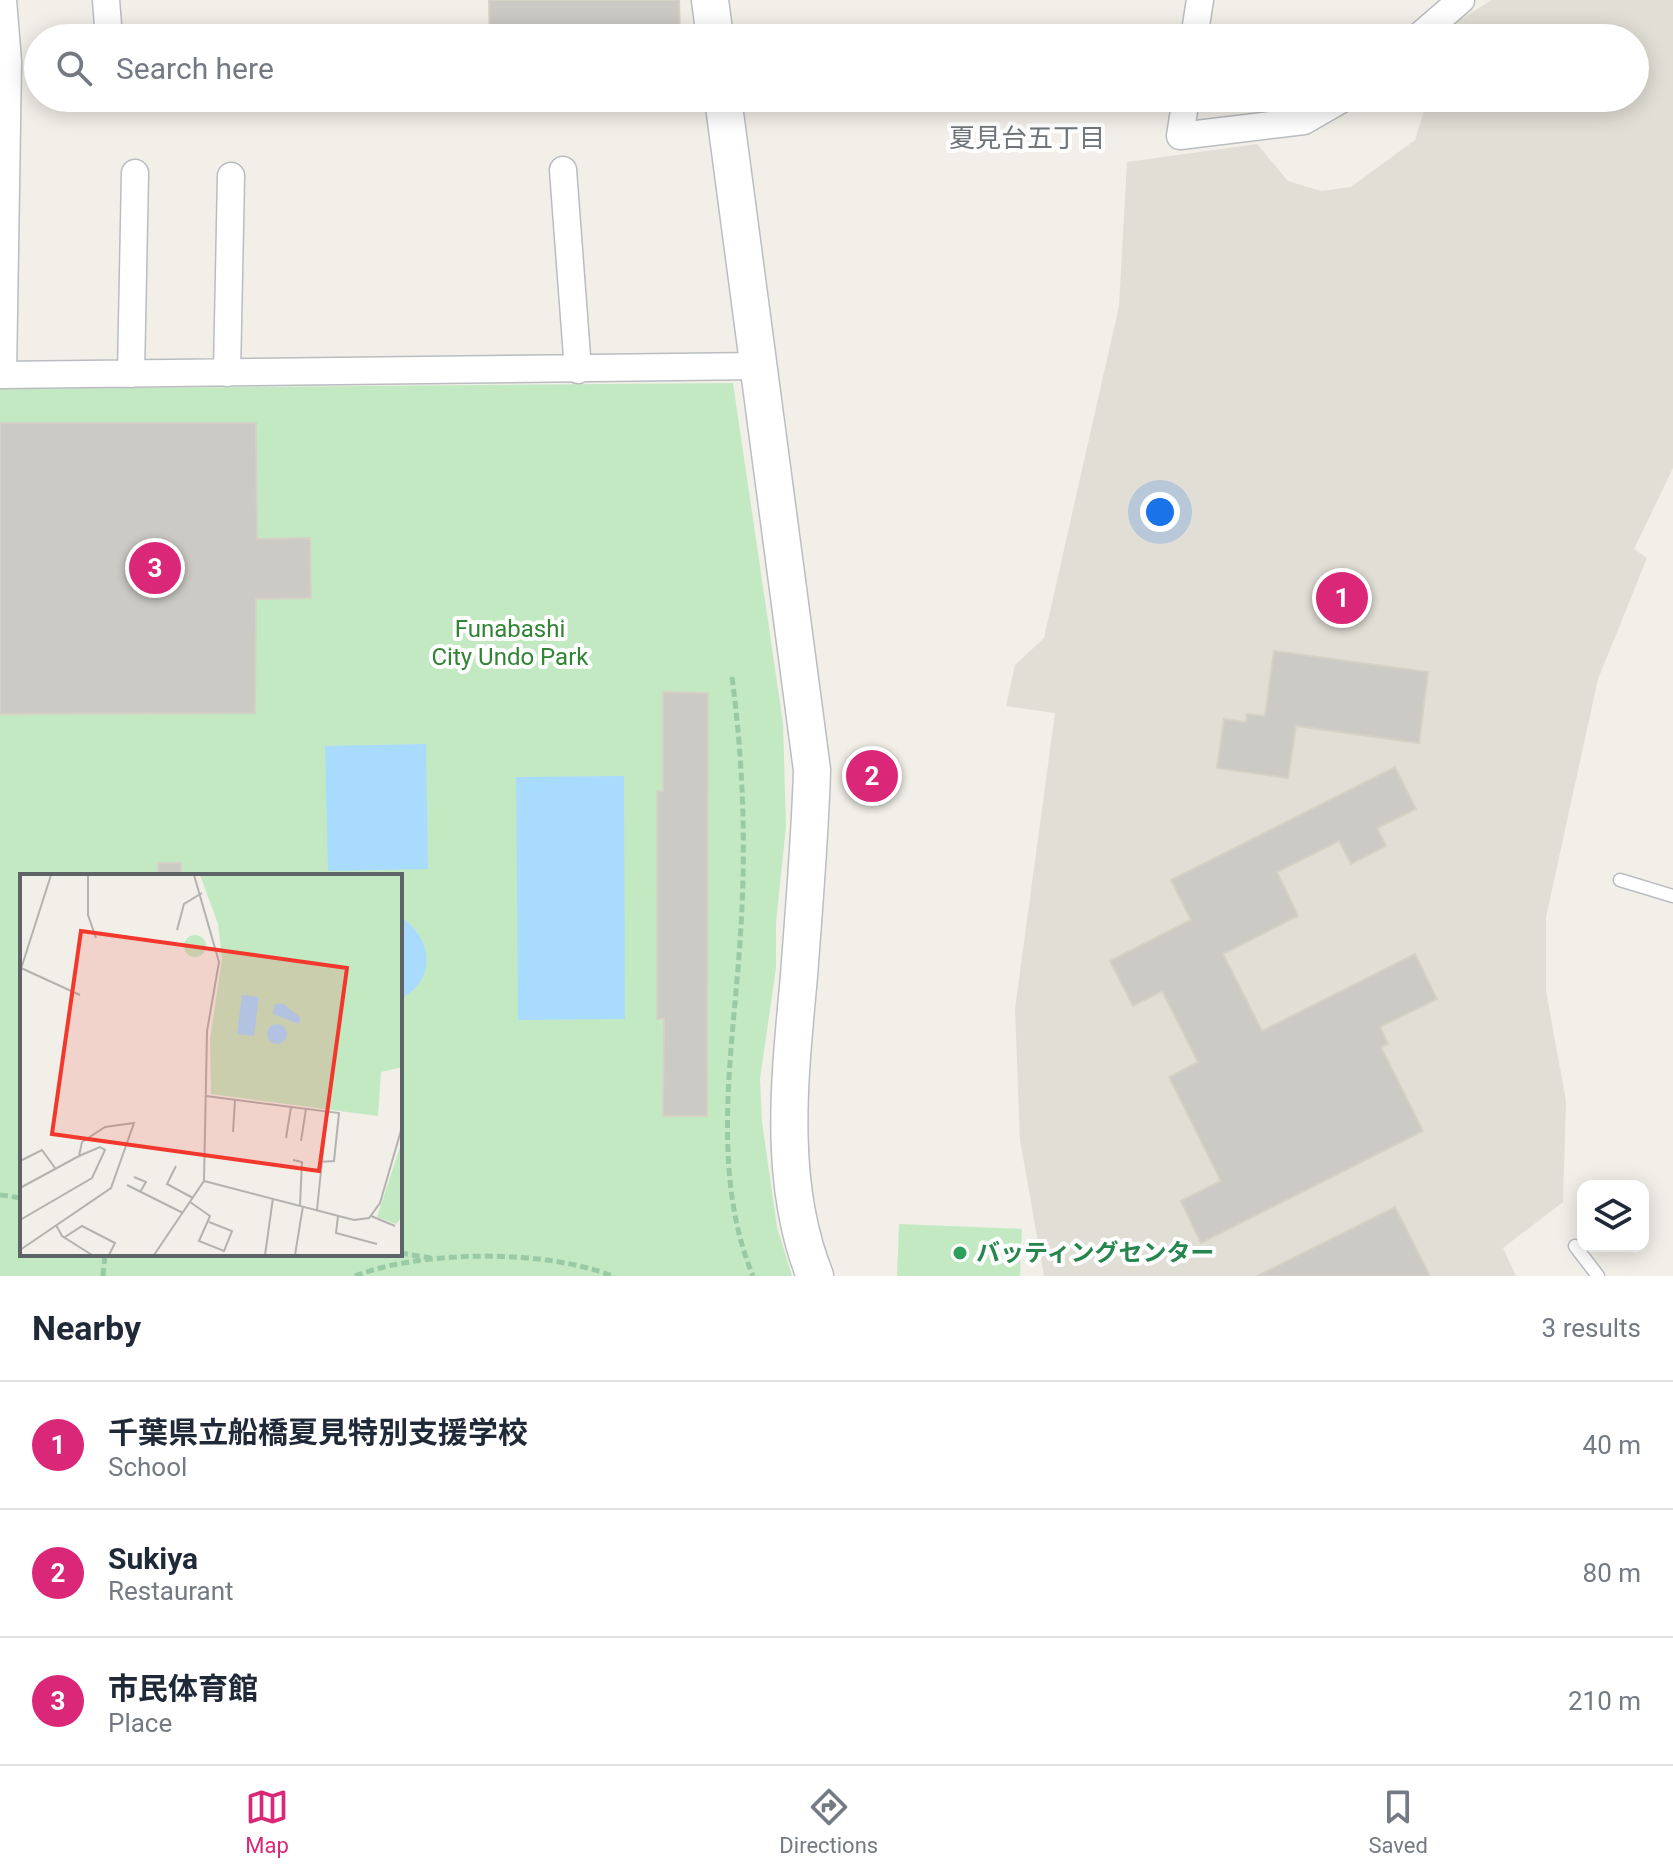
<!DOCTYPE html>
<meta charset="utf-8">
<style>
:root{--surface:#fff;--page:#f2f2f3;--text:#1f2937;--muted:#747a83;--line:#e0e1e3;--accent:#db2777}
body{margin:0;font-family:Roboto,"Noto Sans JP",sans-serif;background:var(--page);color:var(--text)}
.controls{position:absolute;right:24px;bottom:24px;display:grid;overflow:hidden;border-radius:16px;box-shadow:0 4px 20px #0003}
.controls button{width:72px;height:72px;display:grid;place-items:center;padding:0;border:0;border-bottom:2px solid var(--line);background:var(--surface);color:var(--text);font:40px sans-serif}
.you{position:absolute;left:1160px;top:512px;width:28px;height:28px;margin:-20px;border:6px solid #fff;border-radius:50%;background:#1a73e8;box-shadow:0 0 0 12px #1a73e833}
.badge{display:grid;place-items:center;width:52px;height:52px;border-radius:50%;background:var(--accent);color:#fff;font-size:26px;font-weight:700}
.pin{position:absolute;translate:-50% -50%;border:4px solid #fff;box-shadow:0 2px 8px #0006}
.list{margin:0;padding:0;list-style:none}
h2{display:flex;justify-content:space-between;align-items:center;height:104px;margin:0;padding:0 32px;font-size:34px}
h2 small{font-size:26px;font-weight:400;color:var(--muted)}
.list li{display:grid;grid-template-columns:52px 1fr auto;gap:24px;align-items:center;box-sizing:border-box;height:128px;padding:0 32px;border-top:2px solid var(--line)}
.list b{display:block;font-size:30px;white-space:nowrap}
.list p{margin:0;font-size:26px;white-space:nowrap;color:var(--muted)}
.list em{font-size:26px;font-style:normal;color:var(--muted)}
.icon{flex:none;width:44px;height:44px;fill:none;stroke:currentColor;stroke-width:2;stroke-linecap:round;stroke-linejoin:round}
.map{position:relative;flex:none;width:1673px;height:1276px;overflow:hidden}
.search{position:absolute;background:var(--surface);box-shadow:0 4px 20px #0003;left:24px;right:24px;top:24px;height:88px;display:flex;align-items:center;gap:20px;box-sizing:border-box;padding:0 28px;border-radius:44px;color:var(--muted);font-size:30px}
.sheet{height:488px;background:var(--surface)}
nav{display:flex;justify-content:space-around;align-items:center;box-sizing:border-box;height:112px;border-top:2px solid var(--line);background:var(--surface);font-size:22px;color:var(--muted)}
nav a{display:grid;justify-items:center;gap:4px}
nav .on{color:var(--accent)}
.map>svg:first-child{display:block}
.education{fill:#e1ded5}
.green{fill:#c3e9c3;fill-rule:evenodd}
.water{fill:#a9dbff}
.building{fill:#cccac4;stroke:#d6d1c5;stroke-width:2}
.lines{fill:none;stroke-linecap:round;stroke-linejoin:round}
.lane-casing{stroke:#b9bdc1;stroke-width:15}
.street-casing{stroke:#b9bdc1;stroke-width:29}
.secondary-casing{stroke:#babec3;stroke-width:39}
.path{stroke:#9ac9a6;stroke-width:5;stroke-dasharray:8 4;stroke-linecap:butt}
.lane{stroke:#fff;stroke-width:12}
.street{stroke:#fff;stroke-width:26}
.secondary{stroke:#fff;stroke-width:36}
.leisure-dot{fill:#2e9e5b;stroke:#fff;stroke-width:3}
.labels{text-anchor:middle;stroke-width:8;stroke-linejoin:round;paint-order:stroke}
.park-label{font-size:24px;fill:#308433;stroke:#fff}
.leisure-label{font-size:24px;font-weight:bold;fill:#27864d;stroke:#fff;text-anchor:start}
.neighbourhood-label{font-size:26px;fill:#6f757a;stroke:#fff}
.inset-road{fill:none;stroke:#b2b3b0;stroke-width:2}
.view{fill:#f2382c;fill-opacity:0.15;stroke:#f2382c;stroke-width:4}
.inset-edge{fill:none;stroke:#5e6368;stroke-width:4}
</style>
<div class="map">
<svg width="1673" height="1276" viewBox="0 0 1673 1276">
<rect width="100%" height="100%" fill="#f1efe7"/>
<path class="education" d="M1492,0h181v468l-39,81 13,9 -49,121 -52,238v74l20,110 -3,101 -60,46 13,28h-472l-24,-136 -5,-131 40,-296 -49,-7 9,-41 29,-27 75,-332 8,-144 130,-18 31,37 33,10 30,-4 64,-47 13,-42h207v-60h-199l1,-4z"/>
<path class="green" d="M733,383l50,340 3,103 -10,97v45l-16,111 2,43 15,105 15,49h-792v-887zM22,876h378v378h-378z
M899,1224l123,5 -2,47h-123z"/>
<path class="water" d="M426,744l2,125 -100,2 -3,-125z
M624,776l1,243 -107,1 -2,-243z
M400,917c33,20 38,63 0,82z"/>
<path class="building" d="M489,0h190l1,38h-190z
M493,98h45v3l-45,2z
M0,423h256l1,116 53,-1 1,60 -55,1 -1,114 -255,1z
M1274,651l154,21 -9,71 -123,-17 -8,52 -71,-10 7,-49 22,3 1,-8 18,2z
M663,692l45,1 -1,423h-44l1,-97h-7v-228h6z
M1395,767l21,42 -39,19 9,18 -35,18 -12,-23 -62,31 21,44 -75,38 39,77 153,-77 22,45 -57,28 8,17 -7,3 42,84 -222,112 -20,-42 40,-20 -52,-104 29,-15 -36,-71 -29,15 -23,-45 81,-41 -20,-40z
M158,863h23v13h-23z
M1395,1207l35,69h-173z"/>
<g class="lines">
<g class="lane-casing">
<path id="lane" d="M1620,880l53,16
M1575,1246l23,30"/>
</g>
<g class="street-casing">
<path id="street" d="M106,0l3,38
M1194,38l6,-38
M1417,38l44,-38
M1186,98l-6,38 124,-15 40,-23
M563,170l15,200
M227,373l4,-197
M131,374l4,-201
M0,375l759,-9
M3,375l5,-314 -5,-61"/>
</g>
<g class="secondary-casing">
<path id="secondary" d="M710,0l5,38
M723,98l89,672c-2,69 -8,137 -13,206 -9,99 -22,205 16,300"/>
</g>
<path class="path" d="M732,677c11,83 14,166 9,249 -6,113 -33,242 12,350
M0,1195l22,3
M400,1253l31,5
M103,1276l2,-22
M355,1276c67,-26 190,-27 257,0"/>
<use href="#lane" class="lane"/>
<use href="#street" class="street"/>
<use href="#secondary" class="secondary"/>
</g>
<circle class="leisure-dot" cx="960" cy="1253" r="8"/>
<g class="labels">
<g class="park-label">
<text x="510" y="637">Funabashi<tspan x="510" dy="28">City Undo Park</tspan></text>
</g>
<g class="leisure-label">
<text x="976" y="1261">バッティングセンター</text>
</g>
<g class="neighbourhood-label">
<text x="1027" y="147">夏見台五丁目</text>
</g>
</g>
<g transform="translate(20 874)">
<rect width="382" height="382" fill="#f1efe7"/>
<path d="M180,1h202v192l-21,5 -3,44 -167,-22 -1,-55 12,-80 -4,-35zM164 72a11 11 0 1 1 22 0a11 11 0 1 1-22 0ZM382,267v76l-6,7 -19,-7z" fill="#c3e9c3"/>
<path d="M222,121l17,2 -5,39 -17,-2zM262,129l18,14 -1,7 -26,-10 1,-9zM247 160a10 10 0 1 1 20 0a10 10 0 1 1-20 0Z" fill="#a9dbff"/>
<path class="inset-road" d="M68,1v40l8,23M174,1l25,87 -12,69 -3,150M157,56l7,-26 18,-11M1,94l59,27M0,98l31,-97M186,222l133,17 -5,48 -15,1M213,258l2,-32M266,264l5,-31M281,267l5,-32M273,286l9,2 -2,43M0,287l22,-11 13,18M156,292l-9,18 26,14M114,303l12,5 -6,10M107,311l56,28M0,314l59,-32 21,-9 5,3 -13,28 -72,42M170,328l20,14 -11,25 25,10 8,-20 -23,-9M297,336l10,-98M318,342l-2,17 41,11M351,342l24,10M36,351l6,11 30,19M45,363l17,-11 33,17 -6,12M0,376l91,-62 23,-65 -29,4 -23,15 -3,14M134,381l50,-74 150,39 15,-2 11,-15 22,-76M245,381l8,-57M275,381l8,-49"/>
<path class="view" d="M61,57l266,37 -28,203 -267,-37z"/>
<rect width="382" height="382" class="inset-edge"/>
</g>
</svg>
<div class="controls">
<button><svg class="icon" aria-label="layers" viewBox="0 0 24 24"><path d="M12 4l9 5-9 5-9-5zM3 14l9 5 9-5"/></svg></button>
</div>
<div class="you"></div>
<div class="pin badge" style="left:1342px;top:598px">1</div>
<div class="pin badge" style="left:872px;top:776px">2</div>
<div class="pin badge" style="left:155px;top:568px">3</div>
<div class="search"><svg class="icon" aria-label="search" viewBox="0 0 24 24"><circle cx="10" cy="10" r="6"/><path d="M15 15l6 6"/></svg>Search here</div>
</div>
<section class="sheet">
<h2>Nearby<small>3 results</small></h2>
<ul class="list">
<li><span class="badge">1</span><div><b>千葉県立船橋夏見特別支援学校</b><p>School</p></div><em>40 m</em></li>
<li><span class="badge">2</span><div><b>Sukiya</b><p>Restaurant</p></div><em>80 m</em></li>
<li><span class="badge">3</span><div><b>市民体育館</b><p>Place</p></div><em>210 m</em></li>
</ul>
</section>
<nav>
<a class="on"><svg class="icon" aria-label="map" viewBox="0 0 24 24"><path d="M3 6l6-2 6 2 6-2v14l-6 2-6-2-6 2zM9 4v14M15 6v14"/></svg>Map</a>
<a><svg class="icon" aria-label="directions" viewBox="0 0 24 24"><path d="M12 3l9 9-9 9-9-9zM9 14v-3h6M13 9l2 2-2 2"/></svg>Directions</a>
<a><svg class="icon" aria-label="saved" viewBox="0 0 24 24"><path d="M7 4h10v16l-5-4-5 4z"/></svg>Saved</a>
</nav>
